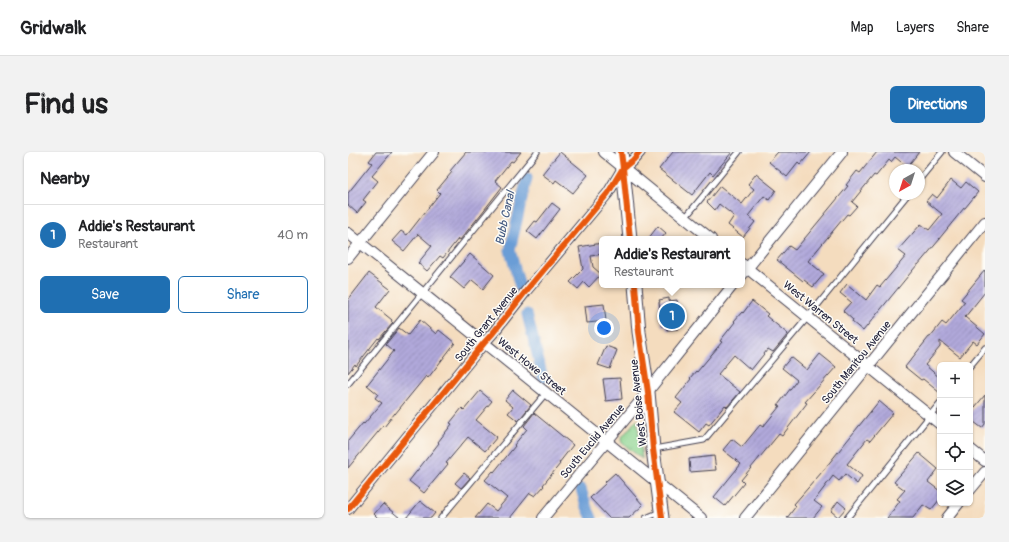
<!DOCTYPE html>
<meta charset="utf-8">
<style>
:root{--surface:#fff;--page:#f2f2f2;--text:#202124;--muted:#757577;--line:#e0e0e0;--accent:#1f6fb2}
body{margin:0;font-family:Pangolin,sans-serif;background:var(--page);color:var(--text)}
.controls{position:absolute;right:12px;bottom:12px;display:grid;overflow:hidden;border-radius:6px;box-shadow:0 1px 3px #0004}
.controls button{width:36px;height:36px;display:grid;place-items:center;padding:0;border:0;border-bottom:1px solid var(--line);background:var(--surface);color:var(--text);font:20px sans-serif}
.compass{position:absolute;left:541px;top:12px;width:36px;height:36px;border-radius:50%;background:var(--surface);box-shadow:0 1px 3px #0004;rotate:219deg}
.you{position:absolute;left:256px;top:176px;width:14px;height:14px;margin:-10px;border:3px solid #fff;border-radius:50%;background:#1a73e8;box-shadow:0 0 0 6px #1a73e833}
.badge{display:grid;place-items:center;width:26px;height:26px;border-radius:50%;background:var(--accent);color:#fff;font-size:13px;font-weight:700}
.pin{position:absolute;translate:-50% -50%;border:2px solid #fff;box-shadow:0 1px 4px #0006}
.popup{position:absolute;left:251px;top:84px;width:146px;height:52px;box-sizing:border-box;display:grid;place-content:center;border-radius:6px;background:var(--surface);filter:drop-shadow(0 1px 3px #0005);font-size:13px;white-space:nowrap;color:var(--muted)}
.popup b{font-size:15px;color:var(--text)}
.popup::after{content:'';position:absolute;left:50%;top:100%;margin-left:-8px;border:8px solid transparent;border-top-color:var(--surface)}
.list{margin:0;padding:0;list-style:none}
h2{display:flex;justify-content:space-between;align-items:center;height:52px;margin:0;padding:0 16px;font-size:17px}
h2 small{font-size:13px;font-weight:400;color:var(--muted)}
.list li{display:grid;grid-template-columns:26px 1fr auto;gap:12px;align-items:center;box-sizing:border-box;height:60px;padding:0 16px;border-top:1px solid var(--line)}
.list b{display:block;font-size:15px;white-space:nowrap}
.list p{margin:0;font-size:13px;white-space:nowrap;color:var(--muted)}
.list em{font-size:13px;font-style:normal;color:var(--muted)}
.actions{display:flex;gap:8px;padding:12px 16px}
.actions a{flex:1;padding:9px 0;border:1px solid var(--accent);border-radius:6px;text-align:center;font-size:14px;color:var(--accent)}
.actions .main{background:var(--accent);color:#fff}
.icon{flex:none;width:22px;height:22px;fill:none;stroke:currentColor;stroke-width:2;stroke-linecap:round;stroke-linejoin:round}
.map{position:relative;flex:none;width:637px;height:366px;overflow:hidden;border-radius:6px}
header{display:flex;align-items:center;gap:24px;box-sizing:border-box;height:56px;padding:0 20px;background:var(--surface);border-bottom:1px solid var(--line)}
header strong{font-size:19px}
nav{display:flex;gap:22px;margin-inline-start:auto;font-size:14px}
.intro{display:flex;align-items:center;justify-content:space-between;box-sizing:border-box;height:96px;padding:0 24px}
h1{margin:0;font-size:28px}
.button{padding:10px 18px;border-radius:6px;background:var(--accent);color:#fff;font-size:14px;font-weight:700}
main{display:flex;gap:24px;padding:0 24px}
aside{flex:1;background:var(--surface);border-radius:6px;box-shadow:0 1px 3px #0004}
.map>svg:first-child{display:block}
.grass{fill:url(#grass-tufts);stroke:#567a64}
.lines{fill:none;stroke-linecap:round;stroke-linejoin:round}
.canal{stroke:#6b9dd6;stroke-width:11}
.building{fill:url(#building-hatch)}
.service-casing{stroke:#423e4f;stroke-width:7}
.minor-casing{stroke:#423e4f;stroke-width:12}
.tertiary-casing{stroke:#423e4f;stroke-width:15}
.service{stroke:#fff;stroke-width:5}
.minor{stroke:#fff;stroke-width:10}
.tertiary{stroke:#fff;stroke-width:13}
.cycleway-casing{stroke:#fdfcf7;stroke-width:8}
.cycleway{stroke:#e8590c;stroke-width:6}
.labels{text-anchor:middle;stroke-width:3;stroke-linejoin:round;paint-order:stroke}
.street-label{font-size:11px;fill:#22223b;stroke:#fdfcf7}
.water-label{font-size:12px;font-style:italic;fill:#435981;stroke:#fdfcf7}
</style>
<header>
<strong>Gridwalk</strong>
<nav><a>Map</a><a>Layers</a><a>Share</a></nav>
</header>
<div class="intro"><h1>Find us</h1><a class="button">Directions</a></div>
<main>
<aside>
<h2>Nearby<small></small></h2>
<ul class="list">
<li><span class="badge">1</span><div><b>Addie's Restaurant</b><p>Restaurant</p></div><em>40 m</em></li>
</ul>
<div class="actions"><a class="main">Save</a><a>Share</a></div>
</aside>
<div class="map">
<svg width="637" height="366" viewBox="0 0 637 366">
<defs>
<pattern id="grass-tufts" width="24" height="20" patternUnits="userSpaceOnUse"><rect width="24" height="20" fill="#8bd38e"/><path d="M3 7l-1-3M5 7V3M7 7l1-3M15 17l-1-3M17 17v-4M19 17l1-3" fill="none" stroke="#78b57b"/></pattern>
<pattern id="building-hatch" width="6" height="6" patternUnits="userSpaceOnUse"><rect width="6" height="6" fill="#b1a9db"/><path d="M-1 1l2-2M0 6l6-6M5 7l2-2" fill="none" stroke="#9089b3"/></pattern>
</defs>
<rect width="100%" height="100%" fill="#fdfcf7"/>
<filter id="ink" filterUnits="userSpaceOnUse"><feTurbulence type="fractalNoise" baseFrequency=".025" numOctaves="2"/><feDisplacementMap in="SourceGraphic" scale="8" xChannelSelector="R" yChannelSelector="G"/><feConvolveMatrix kernelMatrix="1 2 1 2 8 2 1 2 1" color-interpolation-filters="sRGB"/></filter>
<filter id="wash" filterUnits="userSpaceOnUse"><feTurbulence type="fractalNoise" baseFrequency=".012" numOctaves="4" result="noise"/><feDisplacementMap in="SourceGraphic" scale="16" xChannelSelector="R" yChannelSelector="G"/><feGaussianBlur stdDeviation="0.9" result="paint"/><feColorMatrix in="noise" values="0 0 0 0 0 0 0 0 0 0 0 0 0 0 0 0 0 1.4 0 .05"/><feComposite in="paint" operator="in"/></filter>
<g filter="url(#wash)">
<rect width="100%" height="100%" fill="#f4dcbe"/>
<path class="grass" d="M289,267l5,38v2l-20,-16 -1,-2 1,-4z"/>
<g class="lines">
<path class="canal" d="M172,135l-10,-37 17,-72
M179,162l16,64
M233,337l5,16 6,13"/>
</g>
<g id="blocks">
<path class="building" d="M28,0h16l-20,24 6,5 -15,19 3,2 -9,11 -9,-8v-12l24,-30 -3,-2z
M118,0h55l-8,10 -2,-1 -16,20 7,6 -21,27 -21,26 -2,-1 -15,19 -3,-2 -13,15 -9,-8 14,-17 -14,-12 -14,17 -12,-10 9,-10 6,4 33,-42 -3,-3 15,-18 -2,-1z
M212,0l28,23 -15,18 -17,-13 -2,3 -12,-9z
M325,0h59l-19,23 -3,-3 -18,23 -33,-26z
M430,0h33l-11,13 -2,-2 -11,14 -18,-15z
M529,0h42l-12,15 -12,-10 -4,5 -2,-2 -13,16 -2,-1 -22,27 5,4 -8,9 -2,-1 -39,47 16,13 -11,13 -9,-7 -1,1 -26,-21 12,-14 6,4 53,-64 -2,-1 11,-14 3,2z
M408,22l20,16 -7,10 -5,-4 -16,20 7,6 -12,15 -15,-12 6,-9 -15,-12 -4,6 -8,-8 13,-16 22,18 12,-15 -6,-5z
M603,28l10,8 5,-6 12,10 -13,16h-1l-25,31h1l-22,26h-1l-54,66 -11,-9 1,-2 -10,-9 8,-9 -11,-9 7,-9 19,16 11,-15 3,2 26,-31 -8,-6 23,-26 8,6 13,-16 -16,-13 6,-7 5,4z
M204,51l8,6 -23,30 -10,-8 8,-10 2,1z
M310,74l8,7 -5,6h-13z
M254,91v11l-11,2 2,11 8,7 -12,13 -5,-5 -6,7 -8,-7 13,-13 -4,-22z
M122,102l24,21 -11,14 -11,-9 -8,9 -14,-12z
M637,118v22l-20,25 20,17 -8,10 -4,-3 -13,16 -20,-16v6l-15,18 15,13v15l-17,-14 -2,1 -16,-13 24,-30h1l12,-15 4,3 19,-23 -4,-3z
M21,121l21,16 -14,18 16,13 -1,2 2,1 -14,16 -1,-1 -22,28 -1,-2 -7,9v-73z
M321,146v3l8,-1 1,10h4l2,12 -3,1 1,3 -4,1 1,2 -12,1 -1,-5 -4,1 -3,-24h1l-1,-2z
M404,149l16,13 -2,2 22,18 -15,18 -5,-3 -17,21 -17,-15 -16,19 22,18 -13,15 -2,-2 -16,20 -3,-2 -7,9 -25,-20 8,-9 -6,-5 15,-19 -1,-1 6,-7 1,1 25,-30 -2,-1 15,-19 -1,-1 8,-9 1,1z
M256,152l2,17 -19,2 -2,-17z
M72,168l16,14 3,-4 16,13 -27,35 -2,-2 -31,38v-1l-11,14 -1,-1 -35,42v-27l15,-18 1,1 18,-21 -7,-5 3,-4 -11,-9 27,-34 -8,-7 13,-16 9,7z
M258,194l11,4 -7,19 -12,-4z
M472,202l16,13 -31,35 2,1 -25,33 -3,-2 -38,46 3,3 -19,23 -11,-9 27,-33 -18,-14 9,-11 10,8 18,-22 3,2 17,-21 -2,-1 19,-25 -15,-12 9,-11 16,13z
M272,226l2,21 -16,2 -3,-22z
M165,238l18,15 -13,16 -10,-8 5,-6 -8,-7z
M132,239l12,10 -16,19 21,17 -12,14 -17,-14 -22,26 2,1 -24,29 -15,-12 30,-38 -1,-1 14,-18 -2,-1 12,-15 2,2z
M637,243v29l-3,4 -12,-9v-6z
M531,249l14,12 -23,28 -3,-2 -20,25 15,12 -5,8 -12,-10 -6,7 -6,-5 -19,25 8,6 -9,11h-26l9,-12 -2,-2 28,-32z
M186,261l39,32 -14,18 1,1 -17,21 1,1 -9,10 -5,-3 -20,25h-35l12,-14 9,7 11,-13 -22,-18 8,-9 1,1 21,-26 -1,-1 13,-16 -3,-3z
M571,301l19,16 -10,13 12,9v8l-9,11 -8,-5 -10,13h-26l13,-17 -3,-2 8,-9 -11,-8z
M366,304l2,14 -26,2 -1,-13z
M116,321l6,5 -9,10 -6,-5z
M267,321l28,32 -14,13h-20l-19,-20 16,-15 -1,-1z
M72,349l15,12 -4,5h-25z
M490,349l8,7 -8,9 -7,-6z
M35,352l17,14h-22l-4,-4z"/>
</g>
</g>
<g filter="url(#ink)">
<use href="#blocks" fill-opacity="0" stroke="#423e4f" stroke-width="1"/>
<g class="lines">
<g class="service-casing">
<path id="service" d="M571,28l23,-28
M337,66l54,-66
M622,214l15,-18
M0,232l189,-232
M306,297l50,-9 104,-123 100,-123
M93,366l105,-125
M298,366l14,-6
M499,366l93,-115"/>
</g>
<g class="minor-casing">
<path id="minor" d="M256,0l107,87
M606,0l31,25
M0,81l353,285
M0,106l86,-106
M394,112l198,160
M394,123l100,-123
M622,297l15,12
M622,338l15,-18
M0,357l136,-166 9,-10 33,-42 82,-98 15,-25 10,-8 7,-8
M195,366l94,-113 96,-120
M397,366l240,-296
M599,366l12,-15"/>
</g>
<g class="tertiary-casing">
<path id="tertiary" d="M273,0l2,16 7,71
M287,133l4,47 9,60 5,57 9,69"/>
</g>
<use href="#service" class="service"/>
<use href="#minor" class="minor"/>
<use href="#tertiary" class="tertiary"/>
<g class="cycleway-casing">
<path id="cycleway" d="M273,0l2,16 7,71
M287,133l4,47 9,60 5,57 9,69
M0,357l136,-166 9,-10 33,-42 82,-98 15,-25 10,-8 7,-8"/>
</g>
<use href="#cycleway" class="cycleway"/>
</g>
</g>
<g class="labels">
<g class="street-label">
<text transform="translate(473 160) rotate(39)" y="4">West Warren Street</text>
<text transform="translate(138 172) rotate(-51)" y="4">South Grant Avenue</text>
<text transform="translate(508 210) rotate(-51)" y="4">South Manitou Avenue</text>
<text transform="translate(184 214) rotate(39)" y="4">West Howe Street</text>
<text transform="translate(290 251) rotate(-96)" y="4">West Boise Avenue</text>
<text transform="translate(244 289) rotate(-50)" y="4">South Euclid Avenue</text>
</g>
<g class="water-label">
<text transform="translate(157 66) rotate(-78)" y="4">Bubb Canal</text>
</g>
</g>
</svg>
<div class="controls">
<button>+</button>
<button>−</button>
<button><svg class="icon" aria-label="locate" viewBox="0 0 24 24"><circle cx="12" cy="12" r="6"/><path d="M12 2v4M12 18v4M2 12h4M18 12h4"/></svg></button>
<button><svg class="icon" aria-label="layers" viewBox="0 0 24 24"><path d="M12 4l9 5-9 5-9-5zM3 14l9 5 9-5"/></svg></button>
</div>
<svg class="compass" viewBox="-18 -18 36 36"><path d="M0-13l5 13h-10z" fill="#e53935"/><path d="M0 13l5-13h-10z" fill="#757577"/></svg>
<div class="you"></div>
<div class="pin badge" style="left:324px;top:164px">1</div>
<div class="popup"><b>Addie's Restaurant</b>Restaurant</div>
</div>
</main>
